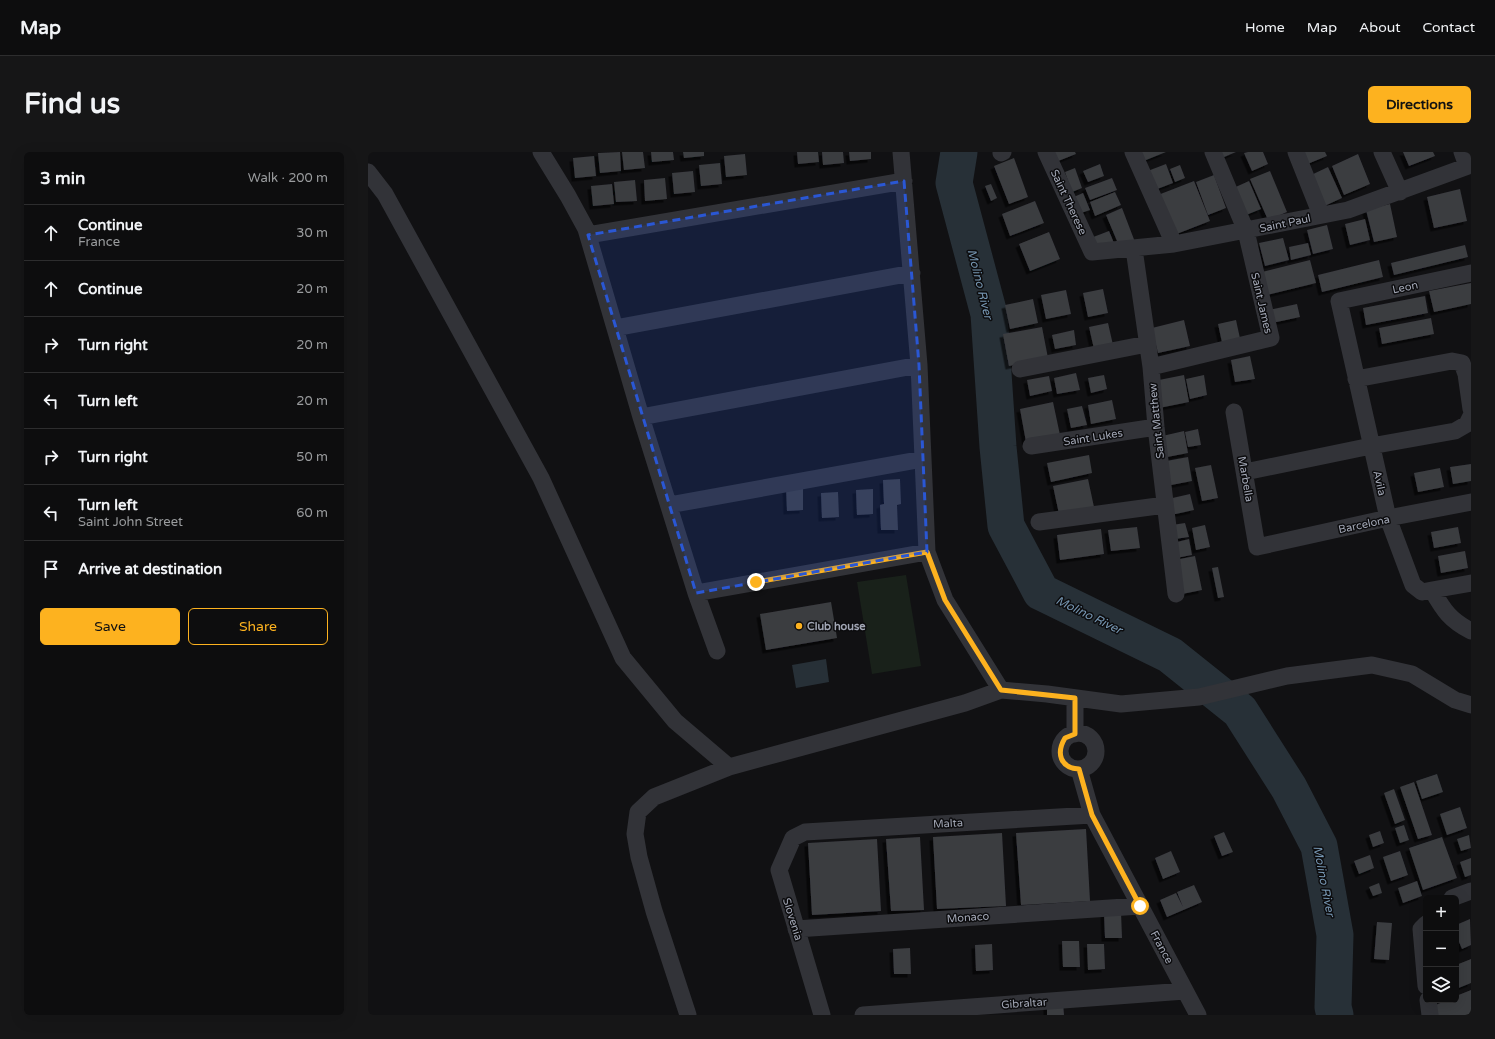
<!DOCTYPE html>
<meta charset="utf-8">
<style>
:root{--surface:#0d0d0e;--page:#161617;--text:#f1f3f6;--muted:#9a9c9e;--line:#2d2d2e;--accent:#fdb21f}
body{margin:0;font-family:"Varela Round",sans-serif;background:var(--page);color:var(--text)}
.controls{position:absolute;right:12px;bottom:12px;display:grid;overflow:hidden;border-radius:6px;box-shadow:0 4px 16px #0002}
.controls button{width:36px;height:36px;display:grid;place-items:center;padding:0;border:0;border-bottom:1px solid var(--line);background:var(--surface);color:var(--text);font:20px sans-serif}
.stop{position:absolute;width:12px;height:12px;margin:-9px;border:3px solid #fdb21f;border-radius:50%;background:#fff}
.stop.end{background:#fdb21f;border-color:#fff;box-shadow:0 1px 4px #0008}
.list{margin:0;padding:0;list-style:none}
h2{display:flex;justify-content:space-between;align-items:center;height:52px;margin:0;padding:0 16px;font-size:17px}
h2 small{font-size:13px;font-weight:400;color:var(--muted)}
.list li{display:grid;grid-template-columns:26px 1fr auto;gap:12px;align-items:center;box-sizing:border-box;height:56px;padding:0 16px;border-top:1px solid var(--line)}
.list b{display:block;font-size:15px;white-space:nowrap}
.list p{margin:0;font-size:13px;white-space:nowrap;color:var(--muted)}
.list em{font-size:13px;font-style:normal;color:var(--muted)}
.actions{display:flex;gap:8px;padding:12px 16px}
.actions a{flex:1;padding:9px 0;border:1px solid var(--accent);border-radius:6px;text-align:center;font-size:14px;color:var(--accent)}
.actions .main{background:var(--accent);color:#111}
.icon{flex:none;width:22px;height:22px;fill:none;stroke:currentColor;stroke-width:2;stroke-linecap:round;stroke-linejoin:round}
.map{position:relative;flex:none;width:1103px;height:863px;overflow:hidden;border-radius:6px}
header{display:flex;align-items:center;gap:24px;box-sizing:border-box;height:56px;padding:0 20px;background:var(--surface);border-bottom:1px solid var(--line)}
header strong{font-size:19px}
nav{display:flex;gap:22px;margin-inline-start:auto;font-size:14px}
.intro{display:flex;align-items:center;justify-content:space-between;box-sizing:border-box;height:96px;padding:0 24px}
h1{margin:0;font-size:28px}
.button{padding:10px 18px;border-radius:6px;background:var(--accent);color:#111;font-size:14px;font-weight:700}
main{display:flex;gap:24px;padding:0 24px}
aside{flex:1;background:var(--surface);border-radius:6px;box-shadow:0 4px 16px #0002}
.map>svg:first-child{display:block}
.green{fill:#19211a}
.water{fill:#273037}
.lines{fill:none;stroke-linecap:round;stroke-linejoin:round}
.river{stroke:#273037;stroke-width:37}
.building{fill:#3b3c41;filter:url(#shadow)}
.street{stroke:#323338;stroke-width:17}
.route{stroke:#fdb21f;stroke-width:5}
.marked{fill:#2a57d4;fill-opacity:0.2;stroke:#2a57d4;stroke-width:3;stroke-dasharray:8 5;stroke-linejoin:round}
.poi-dot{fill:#fdb21f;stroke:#0c0c0e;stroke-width:1.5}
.labels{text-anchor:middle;stroke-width:3;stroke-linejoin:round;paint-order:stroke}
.street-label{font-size:11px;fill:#a2a7b5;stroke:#0c0c0e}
.poi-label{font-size:11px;font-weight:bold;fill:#a2a7b5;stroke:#0c0c0e;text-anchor:start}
.water-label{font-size:12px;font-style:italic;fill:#7696b2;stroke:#0c0c0e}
</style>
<header>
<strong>Map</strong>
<nav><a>Home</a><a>Map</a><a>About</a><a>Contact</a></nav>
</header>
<div class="intro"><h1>Find us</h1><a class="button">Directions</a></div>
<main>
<aside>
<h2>3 min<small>Walk · 200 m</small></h2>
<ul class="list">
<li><svg class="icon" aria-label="ahead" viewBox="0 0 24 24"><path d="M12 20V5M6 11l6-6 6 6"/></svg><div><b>Continue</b><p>France</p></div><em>30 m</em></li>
<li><svg class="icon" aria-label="ahead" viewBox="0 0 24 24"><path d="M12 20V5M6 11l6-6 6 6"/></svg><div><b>Continue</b></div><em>20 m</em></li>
<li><svg class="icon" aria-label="right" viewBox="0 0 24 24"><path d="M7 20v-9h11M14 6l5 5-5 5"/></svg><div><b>Turn right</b></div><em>20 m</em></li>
<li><svg class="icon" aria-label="left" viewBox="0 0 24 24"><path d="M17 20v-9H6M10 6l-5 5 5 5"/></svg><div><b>Turn left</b></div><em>20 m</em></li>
<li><svg class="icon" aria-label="right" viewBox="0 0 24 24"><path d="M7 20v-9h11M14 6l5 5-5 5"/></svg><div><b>Turn right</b></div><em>50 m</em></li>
<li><svg class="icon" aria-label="left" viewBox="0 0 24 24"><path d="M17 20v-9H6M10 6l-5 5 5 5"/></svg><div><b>Turn left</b><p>Saint John Street</p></div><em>60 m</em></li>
<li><svg class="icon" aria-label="arrive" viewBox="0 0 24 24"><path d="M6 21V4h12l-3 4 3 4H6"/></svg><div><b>Arrive at destination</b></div></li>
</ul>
<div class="actions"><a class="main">Save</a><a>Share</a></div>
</aside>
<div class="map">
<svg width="1103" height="863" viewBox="0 0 1103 863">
<defs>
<filter id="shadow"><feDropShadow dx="-3.5" dy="3.5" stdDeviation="0" flood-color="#0009"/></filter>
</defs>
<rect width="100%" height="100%" fill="#111113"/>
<path class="green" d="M538,423l15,91 -49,8 -15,-92z"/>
<path class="water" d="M458,507l3,23 -33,6 -4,-23z"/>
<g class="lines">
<path class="river" d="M591,0l-5,31 35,131 9,133 8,79 35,66 129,63 70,56 49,77 30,58 16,89 -2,72 2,8"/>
</g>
<path class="building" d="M252,0l1,19 -21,2 -2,-20z
M254,0h21l2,16 -21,2z
M283,0h22l1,8 -22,2z
M315,0h21v4l-20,2z
M429,0h21l1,10 -21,2z
M454,0h21l1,11 -21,2z
M481,0h22v7l-21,2z
M681,0h26l1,2 -23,9z
M769,0h29l-25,10z
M845,0h23l-19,8z
M880,0h15l5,12 -16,7 -8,-18z
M932,0h25l2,4 -22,9z
M1035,0h30l2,4 -26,10z
M377,2l2,21 -21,2 -2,-21z
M990,2l12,30 -26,11 -12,-29z
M226,4l2,20 -21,2 -2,-20z
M646,6l14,39 -19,7 -15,-38z
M352,11l2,21 -21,2 -2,-21z
M732,12l4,12 -16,6 -5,-11z
M798,12l7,19 -21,8 -7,-19z
M812,13l5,13 -10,4 -5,-13z
M960,15l14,31 -22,10 -13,-31z
M707,16l7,20 -10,4 -7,-20z
M325,19l2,21 -21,2 -2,-21z
M902,19l17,41 -19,8 -18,-41z
M846,23l12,33 -18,7 -12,-33z
M297,26l2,21 -22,2 -1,-21z
M744,26l5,12 -27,10 -5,-12z
M267,28l2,21 -21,1 -2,-20z
M826,29l16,40 -36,14 -16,-40z
M881,29l12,28 -20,8 -12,-27z
M244,32l2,20 -21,2 -2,-20z
M623,32l6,14 -6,3 -6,-15z
M1092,37l7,32 -33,7 -7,-31z
M747,40l6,13 -26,11 -5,-14z
M715,41l7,17 -15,5 -6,-16z
M667,49l9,22 -34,13 -8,-22z
M1022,52l7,33 -23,5 -8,-32z
M754,56l13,34 -15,6 -14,-33z
M997,67l5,21 -20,5 -5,-21z
M959,73l6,24 -20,5 -6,-24z
M741,79l5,12 -21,8 -5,-12z
M681,80l11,27 -30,12 -11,-27z
M915,86l6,22 -24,6 -6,-23z
M940,91l3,12 -20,5 -2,-13z
M1097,93l3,12 -74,18 -3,-12z
M942,108l6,23 -49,12 -5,-23z
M1011,108l4,17 -61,15 -4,-17z
M1103,131v21l-37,8 -5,-21z
M735,137l5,24 -20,4 -5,-24z
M698,138l5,24 -25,5 -5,-24z
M1057,144l3,17 -62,12 -3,-17z
M665,147l5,24 -28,6 -5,-24z
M929,152l3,13 -28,6 -3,-13z
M1063,166l3,16 -52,10 -3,-16z
M816,168l6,26 -32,7 -6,-25z
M868,168l5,23 -18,4 -5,-23z
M740,171l5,22 -19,4 -5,-22z
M674,175l6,31 -39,8 -6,-32z
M706,178l2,15 -21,4 -3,-14z
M882,204l5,23 -20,3 -4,-22z
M708,221l4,17 -23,4 -3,-16z
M736,223l3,14 -16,4 -3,-15z
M816,223l5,27 -30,6 -5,-27z
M836,223l3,20 -17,4 -4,-20z
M681,224l3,15 -22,5 -3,-16z
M744,248l4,19 -25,5 -3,-19z
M685,250l7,33 -34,7 -6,-33z
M714,254l5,19 -16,3 -4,-19z
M830,277l3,16 -13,2 -3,-15z
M816,279l4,22 -26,5 -4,-21z
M721,303l3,18 -41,9 -4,-19z
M820,305l4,24 -26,5 -5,-24z
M1103,312v17l-18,3 -3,-17z
M843,313l7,33 -16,3 -7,-33z
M1072,316l4,19 -26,5 -4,-19z
M532,327l1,25 -4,1 1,25h-17l-1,-25 4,-1 -1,-24z
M720,327l6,28 -35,7 -6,-28z
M418,333h17v25l-16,1z
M505,337v25l-16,1 -1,-25z
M470,340l1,25 -17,1 -1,-25z
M822,342l4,16 -23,5 -3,-16z
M817,371l4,14 -14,2 -3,-14z
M837,373l5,22 -14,3 -4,-22z
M769,375l3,21 -29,3 -3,-21z
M1090,375l3,16 -27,5 -3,-16z
M733,377l3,25 -44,6 -3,-25z
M821,387l3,16 -16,3 -3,-15z
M1097,399l3,17 -27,5 -3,-17z
M827,404l7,34 -20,4 -7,-34z
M850,415l6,30 -6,1 -6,-30z
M463,450l6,36 -71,12 -6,-36z
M1069,622l6,18 -21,7 -6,-18z
M1046,630l18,53 -14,4 -18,-52z
M1026,637l11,31 -10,4 -11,-31z
M1092,655l7,21 -20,7 -7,-21z
M1036,673l5,15 -9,3 -5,-15z
M718,677l4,72 -69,4 -5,-72z
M1012,679l4,12 -11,4 -4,-12z
M856,680l9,20 -11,4 -8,-20z
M634,681l4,73 -69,3 -4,-72z
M1101,683l2,13 -10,3 -4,-12z
M552,685l4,73 -33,1 -5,-72z
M1074,685l15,41 -34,12 -14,-42z
M509,687l4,72 -69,4 -4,-72z
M803,699l9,21 -17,7 -8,-21z
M1032,699l8,24 -17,6 -8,-24z
M1002,703l4,13 -15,6 -5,-13z
M1103,706v17l-6,2 -5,-15z
M1049,729l5,15 -19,7 -5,-15z
M1011,731l3,10 -9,3 -4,-9z
M826,733l8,17 -35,15 -7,-17 16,-7 7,14 -6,-15z
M753,760l1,26h-17l-1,-25z
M1102,767l1,26 -9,4 -6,-14v-10z
M1009,770l15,1 -3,37 -15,-1z
M694,789h17l1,26h-17z
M624,792l1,26 -17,1 -1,-26z
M719,792h17l1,25 -17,1z
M542,796l1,26h-17l-1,-25z
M1103,807v24l-15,6v-24z
M1103,838v25h-37l-3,-8 16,-7h9v-4z
M695,850l1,13h-17v-12z"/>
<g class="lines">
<path class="street" d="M173,0l27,44 18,33 55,188 55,176 21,58
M533,0l18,213 8,187 18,48 56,90
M678,0l46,100 82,-8 174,-34 123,-45
M765,0l41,92
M928,0l25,63
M1014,0l18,40
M1094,0l5,14
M633,1l2,-1
M0,20l17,22 156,284 82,180 52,63 54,46
M220,83l316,-54
M766,97l17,118 5,60 20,167
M1103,121l-132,28 49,217 25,67 9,7 10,-2c12,21 18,30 39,41
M247,176l297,-55
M783,215l120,-29 -25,-107 -33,-79
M652,217l127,-25
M988,227l96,-18 10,2 4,11 5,35
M866,260l23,135 131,-29 83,-16
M273,265l278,-52
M663,294l125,-19
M877,320l126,-26 84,-15 12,-7 4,-8
M301,353l254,-46
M671,370l126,-17
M1064,438l39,-7
M328,441l231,-41
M692 599a18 18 0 1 1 36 0a18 18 0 1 1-36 0Z
M707,582v-36
M711,617l13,46 106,200
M1084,746l19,-7
M1058,772l-5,5 5,57
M428,777l344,-23
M1060,848l2,15
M320,863l-34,-104 -15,-54 -4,-23 3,-22 16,-15 75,-30 236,-64 36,-13 46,4 74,10 78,-7 88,-21 85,-11 40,9 43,26 16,5
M454,863l-43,-145 14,-32 12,-6 287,-17
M495,863l322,-24"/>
</g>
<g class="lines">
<path class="route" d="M388,430l171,-30 18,48 56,90 74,8v36l-10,4c-9,15 -5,30 14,31l13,46 48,91"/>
</g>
<path class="marked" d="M536,29l15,184 8,187 -231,41 -108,-358z"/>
<circle class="poi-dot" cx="431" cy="474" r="4"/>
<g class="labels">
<g class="street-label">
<text transform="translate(701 50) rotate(65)" y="4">Saint Therese</text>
<text transform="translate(917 71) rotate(-12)" y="4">Saint Paul</text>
<text transform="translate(1037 135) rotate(-12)" y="4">Leon</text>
<text transform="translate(894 151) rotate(77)" y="4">Saint James</text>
<text transform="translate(788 269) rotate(-96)" y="4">Saint Matthew</text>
<text transform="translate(725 285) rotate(-9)" y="4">Saint Lukes</text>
<text transform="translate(878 327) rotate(80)" y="4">Marbella</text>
<text transform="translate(1012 331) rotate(77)" y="4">Avila</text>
<text transform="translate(996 372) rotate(-12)" y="4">Barcelona</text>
<text transform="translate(580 671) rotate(-3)" y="4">Malta</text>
<text transform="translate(600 765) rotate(-4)" y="4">Monaco</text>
<text transform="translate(425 767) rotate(73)" y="4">Slovenia</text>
<text transform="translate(794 795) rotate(62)" y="4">France</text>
<text transform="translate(656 851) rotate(-4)" y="4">Gibraltar</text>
</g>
<g class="poi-label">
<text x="439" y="478">Club house</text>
</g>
<g class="water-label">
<text transform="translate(612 132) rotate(76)" y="4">Molino River</text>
<text transform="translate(721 463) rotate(26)" y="4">Molino River</text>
<text transform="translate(956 729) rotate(79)" y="4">Molino River</text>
</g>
</g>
</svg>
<div class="controls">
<button>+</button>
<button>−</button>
<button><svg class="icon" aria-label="layers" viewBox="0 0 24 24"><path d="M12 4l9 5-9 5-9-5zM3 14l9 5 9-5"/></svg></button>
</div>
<div class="stop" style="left:772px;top:754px"></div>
<div class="stop end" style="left:388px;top:430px"></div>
</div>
</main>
